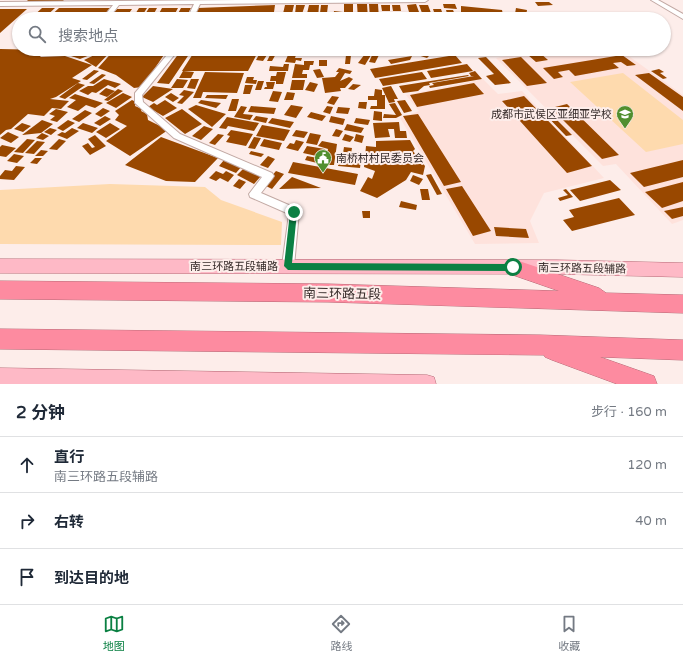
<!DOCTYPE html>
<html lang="zh">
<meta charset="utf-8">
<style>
:root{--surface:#fff;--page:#f6f6f7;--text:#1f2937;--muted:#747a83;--line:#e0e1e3;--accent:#0b8043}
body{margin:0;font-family:"Varela Round","Noto Sans SC",sans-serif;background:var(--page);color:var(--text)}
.stop{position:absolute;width:12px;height:12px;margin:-9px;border:3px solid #0b8043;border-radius:50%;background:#fff}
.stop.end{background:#0b8043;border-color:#fff;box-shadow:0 1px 4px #0008}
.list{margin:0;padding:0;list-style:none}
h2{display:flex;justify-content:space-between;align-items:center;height:52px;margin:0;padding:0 16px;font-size:17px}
h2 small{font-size:13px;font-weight:400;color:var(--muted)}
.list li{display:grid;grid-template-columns:26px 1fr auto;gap:12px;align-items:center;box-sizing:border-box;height:56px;padding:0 16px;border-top:1px solid var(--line)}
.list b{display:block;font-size:15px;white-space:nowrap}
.list p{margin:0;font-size:13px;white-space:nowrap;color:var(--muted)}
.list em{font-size:13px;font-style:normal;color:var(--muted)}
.icon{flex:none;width:22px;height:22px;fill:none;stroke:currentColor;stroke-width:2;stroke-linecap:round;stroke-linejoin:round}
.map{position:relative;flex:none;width:683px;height:384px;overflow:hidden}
.search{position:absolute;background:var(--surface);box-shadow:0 1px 3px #0004;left:12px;right:12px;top:12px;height:44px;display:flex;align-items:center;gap:10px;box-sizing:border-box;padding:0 14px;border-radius:22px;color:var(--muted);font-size:15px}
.sheet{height:220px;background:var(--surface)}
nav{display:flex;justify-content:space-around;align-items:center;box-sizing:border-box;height:56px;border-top:1px solid var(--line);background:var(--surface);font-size:11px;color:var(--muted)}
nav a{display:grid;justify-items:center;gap:2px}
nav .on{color:var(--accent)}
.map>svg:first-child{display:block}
.built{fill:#fee2dc}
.green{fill:#fedaae}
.building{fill:#994800}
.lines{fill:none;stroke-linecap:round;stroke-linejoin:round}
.minor-casing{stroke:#c2a9a4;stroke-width:2}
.major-casing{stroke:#b76976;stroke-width:1}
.highway-casing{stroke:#b76976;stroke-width:1}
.minor{fill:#fff;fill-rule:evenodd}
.major{fill:#feb9c6;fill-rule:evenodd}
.highway{fill:#fd8ba0;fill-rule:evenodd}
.route{fill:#0b8043}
.labels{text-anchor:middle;stroke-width:4;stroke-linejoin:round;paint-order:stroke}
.poi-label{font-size:11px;fill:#352a28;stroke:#fdedea;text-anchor:end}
.street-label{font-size:11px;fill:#352a28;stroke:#fdedea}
.near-street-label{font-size:13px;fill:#352a28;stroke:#fdedea}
</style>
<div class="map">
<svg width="683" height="384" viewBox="0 0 683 384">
<rect width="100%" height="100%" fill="#fdedea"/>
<path class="built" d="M520,49h99l64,46v125l-11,4 -56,-60 -13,2 -107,-108 28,-5z
M483,79l15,15 24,-3 82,87 -60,15 -14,28 9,22 -64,1 -75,-126 19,-7 -13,-16z"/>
<path class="green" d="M623,73l60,47v24l-37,8 -76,-70z
M110,184l95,3 16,13 61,22 -1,23 -281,-1v-54z"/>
<path class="building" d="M28,0h36l-2,2 -37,1z
M535,2h14l4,3 -15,1z
M344,4h9v10h-9z
M357,4h10l1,15h-10z
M369,4h9l1,15h-9z
M416,4l3,8h-10l-2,-7z
M443,4h12l2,5 -13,-1z
M275,5l-2,14h-79l4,-11z
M285,5h9l-3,13h-9z
M296,5h9l-3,9h-7z
M309,5h10l-1,13h-12z
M321,5h7l-1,8h-7z
M381,5h9v6h-8z
M392,5h8l1,6h-8z
M419,5h9l3,8h-9z
M461,6l41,4 2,9h-43z
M42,8h13l-12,11h-13z
M59,8h51l-9,11h-54z
M139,8h8l-7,11h-8z
M149,8h8l-6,11h-9z
M162,8h16l-6,11h-16z
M181,8h10l-6,11h-10z
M516,8l11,2 -1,6 4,3h-16z
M0,9h27l-27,24z
M117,9h15l-7,10h-16z
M433,9h8l2,6h-8z
M446,10h7l3,7h-8z
M334,11l9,1 -1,5h-9z
M382,12l8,1 1,6h-8z
M421,14h9l2,5h-9z
M0,49l46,1 -6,7 25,-1 27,9 -20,13 9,3 -25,16 -6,2 19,2 -8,8 -9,-1 -8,8 -16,-2 -17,15 -5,1 -6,5z
M66,49h39l-25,10 -18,-6z
M107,49h6l-17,18 -12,-7z
M115,49h53l-26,38 -8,1 -18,-13 -18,-7z
M182,49l10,1 -23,34 -12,-1z
M196,49h57l6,1 -11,21h-66z
M290,49l22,1 -1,3 -22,-1z
M319,49h24v4h-24z
M414,49l17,5 -4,4 -13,-4 2,-2 -3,-1z
M500,49h18l3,3 -15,3z
M587,49h20l3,2 -32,5 -6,-5z
M350,50h31l5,1 -2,5 -5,-1 -4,8 -6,-1 4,-9h-23z
M261,51l8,1 -6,9 -7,-1z
M272,51l5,1 -5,9h-5z
M540,53l8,7 -12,2 -8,-7z
M365,54l6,1 -6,10 -7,-2z
M288,55h8l-1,3h7l-1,3 -5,-1 -1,3 -10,-1z
M346,55h5l-1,9h-5z
M455,55l7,8 -87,15 -5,-9z
M622,55l14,10 -9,1 -6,-4 -8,1 6,5 -44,8 -6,-6 -11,2 5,5 -9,2 -11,-11z
M412,56l-2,4 -19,4 -3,-4z
M486,57l25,26 -16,2 -9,-9 8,-2 -16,-16z
M521,57l26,26 -20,3 -25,-26z
M319,60h8v6h-8z
M304,61h10l-1,4h-3l-1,5h-6l-1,4h5v4h-15l3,-14 9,1z
M284,64h5l-1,7h-19l1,-5 13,1z
M467,64l6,7 -42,7 -4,-7z
M339,68l13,3 -2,3 -5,-1 -5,8 9,-4 4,2 -8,9h-5l1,3 -16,2 -3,-15 13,-1 4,-5h-3z
M320,69l4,8 -7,1 -4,-8z
M659,69l5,3 -4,1 7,5 -4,1 -12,-8z
M94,70l5,1 -12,9 -5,-1z
M183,71l11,1 -3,6h-12z
M475,71l7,8 -52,9 -1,-2 5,-1 -2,-2 42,-7h-3l-2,-3z
M205,72l39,1 -7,20 -34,-1 -2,6h-8z
M277,72h9l-3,12h-7v-3h-6l1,-5h5z
M422,72l5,7 -44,7 -4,-7z
M649,73l34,24v14l-48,-36z
M102,74l4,1 -12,9 -5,-1z
M468,75l1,1 -40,7 1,2 -6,1 -6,5 -15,2 -4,-7z
M247,77h7l-1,3h4l-1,4 -11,-1z
M104,79l17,5 -6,4 -7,-3 -12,8 -4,-1 -4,3 -9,-4 9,-5h5z
M177,79l11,1 -5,8h-12z
M191,79h8l-4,10 -8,-1z
M292,80h13l-2,10h-13z
M258,81h6l-3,9h-6z
M266,82h9l-2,7h-9l1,-2h2z
M310,82l8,2 -4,8 -9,-2z
M78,83l7,2 -20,14 -6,-2z
M474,83l10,11 -67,13 -7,-12z
M353,84l8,1 -7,5 -6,-1z
M245,85h8l-3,9h-7z
M153,86l20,3 -20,13 -11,-5z
M391,86l7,13h-4l1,3 -6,1 -7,-15z
M106,88l9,3 -8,6 -8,-3z
M118,89l5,2 -15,10 -4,-1z
M375,89l7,1v5h3v14h-15l1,-3h6v-6h-9v-4h6z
M184,90l10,2 -12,12 -5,-1 7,-7 -5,-1z
M273,91l9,1 -4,10 -9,-1z
M287,92l8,1 -2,7h-9z
M123,93l9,4 -16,11 -10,-5z
M171,93l8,5 -6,4 -8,-5z
M75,94l28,9 -8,5 -9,-3 -8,6 -11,-4 9,-7 -7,-2z
M207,95h21l-2,4 -21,-1z
M332,96l7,1 -5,8 -7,-2z
M524,96l68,70 -25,7 -65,-72z
M232,99h7l-3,12h-8z
M132,100l4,2 -1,4 7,3 -1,2 6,3 1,6 20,10 -38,26 -24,-15 21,-15 -12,-6 4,-5 -4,-4z
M165,100l12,8 -14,8 -15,-9 6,-4 3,2z
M201,100l20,3 -5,5 -18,-5z
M405,100l7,11 -8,2 -7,-12z
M359,102h8l-1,7 -8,-1z
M395,103l7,12 -6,3h-13l1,-4 12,1 -7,-11z
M567,104l52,51 -17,4 -51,-51z
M196,105l30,9 -14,13 -24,-18z
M291,105l12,2 -7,11 -12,-3z
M241,106l6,1 -4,7 10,1 -3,5 -16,-3z
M251,106l25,2 -2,6 -26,-2z
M327,106l6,1 -3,7 -7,-2z
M338,107l12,1 -2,6 -12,-1z
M103,108l7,3 -9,6 -6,-3z
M545,108l27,27 -6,1 -26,-27z
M56,109l12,3 -11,10 -7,-2 5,-4 -6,-2z
M182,109l20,15 -17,10 -20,-16z
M85,110l7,3 -13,9 -7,-3z
M374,111l8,1v9l-9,-1z
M311,112l15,4 -4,5 -15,-4z
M418,114l43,68 -17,4 -41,-70z
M105,116l6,3 -11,7 -6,-3z
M256,116l12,2 -2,5 -13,-3z
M331,116l14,3 -2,6 -14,-3z
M227,117l32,6 -5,8 -26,-5 -2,3 -7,-1z
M272,118l22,4 -4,6 -22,-5z
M356,118l14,2 -2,5 -14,-2z
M42,120l11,4 -12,9 -19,2z
M68,120l7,3 -12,8 -6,-3z
M399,122l1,9h6l1,7h-12l-1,-9h-6l2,8 -15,1 -2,-15z
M22,123l9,3 -8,6 -9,-3z
M83,123l15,5 -6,5 -15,-5z
M110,123l10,6 -14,9 -10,-6z
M347,124l17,4 -3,5 -17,-3z
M262,125l28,5 -6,11 -28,-5z
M204,126l9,3 -12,11 -9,-4z
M50,128l7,2 -6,5 -7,-3z
M72,128l7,3 -12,8 -10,-4 5,-3 3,1z
M336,129l7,2 -4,6 -7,-1z
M231,130l22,4 -7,12 -20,-4 4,-6 -3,-1z
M296,130l12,2 -4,6 -12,-2z
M8,132l11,5 -8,6 -11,-5z
M42,133l7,3 -6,4 -7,-2z
M310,133l11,2 -4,10 -11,-2z
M218,134l6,1 -9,10 -6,-2z
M345,134l9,3 -4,5 -8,-2z
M356,134l8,2 -2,7 -8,-2z
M95,135l11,11 -16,9 -8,-9 6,-3 4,5 3,-1 -7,-8z
M161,137l57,21 -23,24 -29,-1 -41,-16z
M254,137l7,1 -6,11 -7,-1z
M27,139l8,1 -12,13 -9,-1z
M59,139l7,2 -9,9 -8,-1z
M264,139l18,4 -3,7 -19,-4z
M296,140l8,2 -6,9 -12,-3 4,-5 4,1z
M410,140l5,9 -2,2 12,15 -2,9 -12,-3 -5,8 -29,18 -17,-7 8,-14 4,2 3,-8 -11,-4 2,-21 10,1v-6z
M37,141l8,1 -11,12 -9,-1z
M322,141l15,3 -3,21h-9l3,-16 -10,-3z
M2,145l14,3 -10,9 -6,-1v-9z
M307,146l18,3 -4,8 -18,-4z
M344,147l8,1 -2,11h-8z
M41,150l7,1 -5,5h-8z
M251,151l13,3 -3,3 -12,-3z
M354,152l8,1 -2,15 -22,-2 1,-6 14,1z
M14,154l10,2 -7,7 -10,-2z
M268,156l7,3 -7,9 -8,-3z
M307,156l16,3 -2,5 -16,-4z
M35,158h7l-5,6 -7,-1z
M224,160l18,6 -6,7 -17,-7z
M683,160v17l-39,10 -14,-14z
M293,162l65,12 -3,11 -67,-12z
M16,166l9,1 -11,13 -14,-1v-3l5,-6 7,1z
M244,168l17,8 -7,8 -17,-9z
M216,171l7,3 3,-3 8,4 -6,7 -8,-4 -4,3 -7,-3z
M276,171l8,3 -12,15 -8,-4z
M431,174l11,20 -5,1 -11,-20z
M413,175l10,4 -4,6 -9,-4z
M292,177l29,11 -42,1z
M239,179l7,3 -6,7 -7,-3z
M610,180l11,10 -41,11 -10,-11z
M683,182v19l-21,7 -17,-16z
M462,186l29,45 -18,5 -27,-47z
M420,189h8l2,11h-8z
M566,189l7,8 -13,4 -2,-3 10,-3 -5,-5z
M619,198l16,17 -63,16 -9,-11 11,-3 -5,-7z
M401,201l16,4 -1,5 -17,-3z
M683,207v9l-11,3 -8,-8z
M362,211h8v7h-7z
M494,227l32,2 3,9 -33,-2z"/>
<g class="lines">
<g class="minor-casing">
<path id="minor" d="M238,0h190l-3,2 -225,2 -7,15h-6l7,-15 -75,1 -11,14h-6l11,-14 -113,1v-4z
M651,0h7l25,14v5z
M172,49h7l-37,46 1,7 37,32 92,39 2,3 -2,3 -11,14 37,16 1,3 -5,54 -2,4 -4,1 -4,-1 -2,-4 7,-52 -39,-17 -1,-3 13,-17 -88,-39 -39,-35v-10z"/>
</g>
<g class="major-casing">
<path id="major" d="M0,259l557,1 126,3v14l-126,-3 -557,-1z
M0,368l427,7 7,2 2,7h-436z"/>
</g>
<g class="highway-casing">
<path id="highway" d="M513,259l86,29 7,5 77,2v18l-355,-11 -328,-3v-18l328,3 231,7 -52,-18 -3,-6 3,-6z
M0,329l540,6 143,5v20l-83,-3 54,19 3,8h-40l-65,-24 -7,-3 -1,-2 -544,-6z"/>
</g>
<use href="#minor" class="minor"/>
<use href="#major" class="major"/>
<use href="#highway" class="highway"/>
</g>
<path class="route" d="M294,209l3,3 -5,51 221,1 3,3 -3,4 -225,-1 -4,-4 6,-54z"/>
<defs>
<g id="school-pin" transform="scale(0.9)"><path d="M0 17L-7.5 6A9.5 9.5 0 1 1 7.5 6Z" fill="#518f2f" stroke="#fdedea"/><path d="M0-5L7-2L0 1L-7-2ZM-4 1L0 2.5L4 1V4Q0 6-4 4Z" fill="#fff"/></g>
<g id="civic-pin" transform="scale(0.9)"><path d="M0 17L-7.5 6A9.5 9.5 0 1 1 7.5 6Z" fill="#518f2f" stroke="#fdedea"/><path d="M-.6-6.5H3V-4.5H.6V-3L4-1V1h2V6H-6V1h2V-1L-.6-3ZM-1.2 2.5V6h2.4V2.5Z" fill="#fff"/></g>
</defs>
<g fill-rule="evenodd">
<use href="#school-pin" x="625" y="114"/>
<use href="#civic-pin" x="323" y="158"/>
</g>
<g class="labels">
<g class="poi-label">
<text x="612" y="118">成都市武侯区亚细亚学校</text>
<text x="336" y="162" text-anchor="start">南桥村村民委员会</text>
</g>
<g class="street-label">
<text x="234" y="270">南三环路五段辅路</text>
<text transform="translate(582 268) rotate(1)" y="4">南三环路五段辅路</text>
</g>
<g class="near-street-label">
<text transform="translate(342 293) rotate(1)" y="5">南三环路五段</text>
</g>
</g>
</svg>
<div class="stop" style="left:513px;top:267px"></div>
<div class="stop end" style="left:294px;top:212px"></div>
<div class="search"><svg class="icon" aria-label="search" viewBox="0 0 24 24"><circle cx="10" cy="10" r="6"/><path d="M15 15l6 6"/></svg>搜索地点</div>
</div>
<section class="sheet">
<h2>2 分钟<small>步行 · 160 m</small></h2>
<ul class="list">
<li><svg class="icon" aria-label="ahead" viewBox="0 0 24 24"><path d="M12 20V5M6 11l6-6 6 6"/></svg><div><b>直行</b><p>南三环路五段辅路</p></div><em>120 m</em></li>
<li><svg class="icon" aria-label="right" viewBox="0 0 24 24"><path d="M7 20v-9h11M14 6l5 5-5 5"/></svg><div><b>右转</b></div><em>40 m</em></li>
<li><svg class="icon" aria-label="arrive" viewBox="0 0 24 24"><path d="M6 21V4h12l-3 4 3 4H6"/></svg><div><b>到达目的地</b></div></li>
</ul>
</section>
<nav>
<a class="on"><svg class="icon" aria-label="map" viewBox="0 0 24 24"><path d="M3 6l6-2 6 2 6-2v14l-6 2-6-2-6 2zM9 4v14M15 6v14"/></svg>地图</a>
<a><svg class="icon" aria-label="directions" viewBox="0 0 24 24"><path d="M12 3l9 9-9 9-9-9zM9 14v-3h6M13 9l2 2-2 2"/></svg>路线</a>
<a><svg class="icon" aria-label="saved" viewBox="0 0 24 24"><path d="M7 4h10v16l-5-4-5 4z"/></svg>收藏</a>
</nav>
